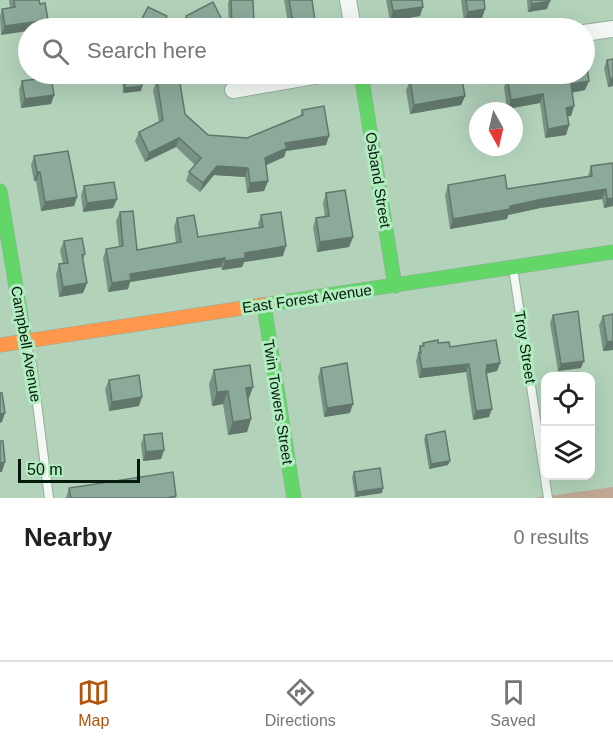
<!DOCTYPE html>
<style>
:root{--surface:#fff;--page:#f2f2f2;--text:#222;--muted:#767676;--line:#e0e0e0;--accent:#b45309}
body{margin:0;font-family:Arial,sans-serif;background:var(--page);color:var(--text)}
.controls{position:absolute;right:18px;bottom:18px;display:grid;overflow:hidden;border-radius:12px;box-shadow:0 6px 24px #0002}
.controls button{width:54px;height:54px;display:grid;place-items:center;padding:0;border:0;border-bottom:2px solid var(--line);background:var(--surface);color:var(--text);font:30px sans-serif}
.compass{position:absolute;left:469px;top:102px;width:54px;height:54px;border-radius:50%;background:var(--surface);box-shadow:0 6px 24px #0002;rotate:172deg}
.scale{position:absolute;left:18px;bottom:15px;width:122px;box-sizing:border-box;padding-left:6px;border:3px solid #041a0b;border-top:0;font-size:16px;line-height:21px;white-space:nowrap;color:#041a0b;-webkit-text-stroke:4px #b2ecc1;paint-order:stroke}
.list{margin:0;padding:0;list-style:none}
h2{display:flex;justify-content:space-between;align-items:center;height:78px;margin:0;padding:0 24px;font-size:26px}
h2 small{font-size:20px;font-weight:400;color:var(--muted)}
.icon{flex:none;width:33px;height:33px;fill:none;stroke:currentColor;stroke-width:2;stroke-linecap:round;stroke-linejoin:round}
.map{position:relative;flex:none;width:613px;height:498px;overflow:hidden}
.search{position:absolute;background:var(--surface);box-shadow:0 6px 24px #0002;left:18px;right:18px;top:18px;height:66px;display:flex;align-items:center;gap:15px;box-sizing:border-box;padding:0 21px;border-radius:33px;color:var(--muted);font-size:22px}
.sheet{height:162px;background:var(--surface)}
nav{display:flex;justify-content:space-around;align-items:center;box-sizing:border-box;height:84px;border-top:2px solid var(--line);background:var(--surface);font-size:16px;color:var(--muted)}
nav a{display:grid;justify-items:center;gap:3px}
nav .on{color:var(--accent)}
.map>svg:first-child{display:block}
.forest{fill:#c0a895}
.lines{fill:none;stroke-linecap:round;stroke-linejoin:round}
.lane-casing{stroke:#93ad9a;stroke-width:10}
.street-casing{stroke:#93ad9a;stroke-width:18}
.fast-casing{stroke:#93ad9a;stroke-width:15}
.slow-casing{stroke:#93ad9a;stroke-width:15}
.lane{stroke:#f3f8f5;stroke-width:8}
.street{stroke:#f3f8f5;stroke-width:16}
.fast{stroke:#63d668;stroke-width:14}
.slow{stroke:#ff974d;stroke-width:14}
.wall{fill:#789284}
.shaded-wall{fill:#61776c}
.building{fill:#8baa9a;stroke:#61776c;stroke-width:1.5}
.labels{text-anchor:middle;stroke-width:6;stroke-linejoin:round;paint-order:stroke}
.street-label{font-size:15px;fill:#041a0b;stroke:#b2ecc1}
</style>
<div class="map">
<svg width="613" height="498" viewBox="0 0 613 498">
<rect width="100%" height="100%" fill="#b2d2ba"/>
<path class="forest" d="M613,487v11h-79z"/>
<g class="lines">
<g class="lane-casing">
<path id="lane" d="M513,268l35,230
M25,342l7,22 17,134"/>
</g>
<g class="street-casing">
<path id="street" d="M348,0l5,28
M584,33l29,-4
M233,90l93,-16"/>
</g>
<g class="fast-casing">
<path id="fast" d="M361,74l34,212
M0,191l25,150
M269,304l344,-52
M264,305l30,193"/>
</g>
<g class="slow-casing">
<path id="slow" d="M0,345l269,-41"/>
</g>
<use href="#lane" class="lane"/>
<use href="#street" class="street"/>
<use href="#fast" class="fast"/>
<use href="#slow" class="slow"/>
</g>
<path class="wall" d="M9,0h30l-38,35 -1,-19 2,-7 8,-1z
M229,0h24l1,24 -1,4h-24l-1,-25z
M284,0h28l4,28h-27z
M386,0h36l-2,16 -30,5z
M461,0h23l1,9 -3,9 -18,3z
M527,0h23l-3,9 -19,3z
M186,16l37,6 -2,6h-36l-2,-3z
M613,59v27l-5,1 -4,-19 3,-8z
M124,74l18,12 -1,5 -18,2 -1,-15z
M507,78l78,12 -13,3 2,13 -3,10h-3l1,9 -3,10 -21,3 -5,-35 -33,6 -3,-22z
M157,80l28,34 23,21 39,3 53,-22 2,-6 27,26 -3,9 -40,6 -2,6 -18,8 2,16 -4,10 -17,2 -2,-16 -31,-2 -14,17 -14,-11 3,-9 6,-7 -19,-18 -31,15 -10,-21 4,-9 20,-10 -6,-32z
M22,81l32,14 -3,9 -30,4 -2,-18z
M410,81l55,15 -4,9 -51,9 -4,-24z
M34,156l43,41 -3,9 -33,5 -5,-30h-2l-3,-16z
M613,163v43l-9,2 -2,-9 -62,9 -32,7 -1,4 -57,10 -5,-34 3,-10 59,4 81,-13 3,-10z
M84,186l33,13 -4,9 -30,4 -2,-17z
M326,193l27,44 -4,10 -32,5 -4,-25 3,-9 9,-1 -2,-14z
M120,212l17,38 39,-7 -2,-16 3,-9 21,19 61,-9 -1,-4 3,-9 22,41 -39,6 -2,5 -20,3 -1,-3 -91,15 -2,7 -20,3 -5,-34 3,-9 13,-2 -3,-26z
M64,241l21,13 -2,6 4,23 -4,10 -24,4 -3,-23 3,-10h4l-3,-14z
M553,315l28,53 -23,3 -8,-48z
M603,316l10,34 -10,1 -4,-26z
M423,343h15l62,20 -3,8 -10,2 2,44 -16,3 -7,-48 -47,6 -3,-17 4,-15h2z
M321,368l29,45 -26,4 -6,-40z
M214,370l34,30 3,19 -4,13 -19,3 -5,-31 -11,2 -3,-22z
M109,380l30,26 -30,5 -4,-22z
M144,435l20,15 -3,9 -18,2 -2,-17z
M426,435l22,30 -19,4 -5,-30z
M354,472l28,21 -27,4 -3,-20z
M69,488l107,8v2h-110z"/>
<path class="shaded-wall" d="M550,1l-3,8 -19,3 4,-8z
M423,7l-3,9 -30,5 3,-10z
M485,9l-3,9 -18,3 4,-9z
M48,20l-3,8h-17v3l-27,4 4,-9z
M223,22l-2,6h-11z
M254,24l-1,4h-22l1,-3z
M613,78v8l-5,1 2,-8z
M589,81l-4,9 -18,3 4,-9z
M142,86l-1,5 -18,2 2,-5z
M543,94l-3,9 -33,6 4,-9z
M54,95l-3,9 -30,4 4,-9z
M465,96l-4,9 -51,9 4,-9z
M574,106l-3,10 -8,1 3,-9z
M569,125l-3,10 -21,3 3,-9z
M329,136l-3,9 -40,6 -2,6 -22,10 3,-9 20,-15z
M179,138l-3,9 -31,15 4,-9z
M217,166l31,2 -3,9 -31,-2 -14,17 3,-9z
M37,172h3l-4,9h-2z
M268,181l-4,10 -17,2 3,-10z
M606,189l-4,10 -62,9 -32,7 -1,4 -57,10 3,-10 90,-20z
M77,197l-3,9 -33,5 4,-9z
M613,198v8l-9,2 3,-9z
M117,199l-4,9 -30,4 4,-9z
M353,237l-4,10 -32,5 3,-10z
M286,246l-3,10 -39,6 -2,5 -20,3 3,-9 20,-8z
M225,258l-4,9 -91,15 -2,7 -20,3 4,-9 18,-9z
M87,283l-4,10 -24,4 4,-10z
M613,341v9l-10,1 4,-9z
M584,361l-3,7 -23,3 3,-7z
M500,363l-3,8 -13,3 3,-9z
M469,364l-3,8 -47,6 3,-9z
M253,387l-5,14 -2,-13z
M228,391l-5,13 -11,2 5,-14z
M142,397l-3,9 -30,5 3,-9z
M353,404l-3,9 -26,4 3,-9z
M492,409l-3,8 -16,3 3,-9z
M5,413l-3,9 -2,1v-9z
M251,419l-4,13 -19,3 5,-13z
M164,450l-3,9 -18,2 3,-9z
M450,461l-2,4 -19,4 2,-5z
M5,462l-3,10h-2v-9z
M383,488l-1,5 -27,4 2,-5z"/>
<path class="building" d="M14,0h25l1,4 5,-1 3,17 -43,6 -3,-17 13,-2z
M231,0h22l1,24 -22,1z
M289,0h23l4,28h-22z
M391,0h31l1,7 -30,4z
M466,0h18l1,9 -17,3z
M531,0h19v1l-18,3z
M213,2l10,20 -13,6h-17l-7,-12z
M148,7l19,9 -6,12h-18l-5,-2z
M613,59v19l-3,1 -3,-19z
M585,67h2l2,14 -18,3 3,22 -8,2 3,17 -21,4 -5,-35 -32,6 -4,-22 31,-4h47z
M124,74h17l1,12 -17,2z
M456,74h5l4,22 -51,9 -4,-24z
M51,77l3,18 -29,4 -3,-18z
M179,77l6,37 23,21 39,3 56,-23 -1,-5 22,-4 5,30 -44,7 2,5 -22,10 3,23 -18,2 -2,-15 -31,-2 -14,17 -14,-11 12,-14 -22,-20 -30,15 -10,-21 24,-12 -6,-40z
M68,151l9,46 -32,5 -5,-30h-3l-3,-16z
M613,163v35l-6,1 -1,-10 -63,10 -33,7v3l-57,10 -5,-34 57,-10 2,14 85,-13 -1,-10z
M114,182l3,17 -30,4 -3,-17z
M345,190l8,47 -33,5 -4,-24 13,-2 -3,-23z
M133,211l4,39 44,-8 -4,-24 17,-3 4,22 65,-10 -2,-12 20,-3 5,34 -41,7v5l-20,3v-3l-95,16 1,6 -19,3 -6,-34 17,-3 -3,-34z
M82,238l3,16 -3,1 5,28 -24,4 -4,-23 9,-1 -4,-22z
M578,311l6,50 -23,3 -8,-49z
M613,314v27l-6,1 -4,-26z
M438,340v3l11,-1 1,5 46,-7 4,23 -13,2 -1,6 6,38 -16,2 -7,-47 -47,5 -3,-16h2l-1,-7h4l-1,-3z
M347,363l6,41 -26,4 -6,-40z
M250,365l3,22 -7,1 5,31 -18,3 -5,-31 -11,1 -3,-22z
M139,375l3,22 -30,5 -3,-22z
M0,393h2l3,20 -5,1z
M445,431l5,30 -19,3 -5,-29z
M162,433l2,17 -18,2 -2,-17z
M0,441h3l2,21 -5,1z
M380,468l3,20 -26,4 -3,-20z
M173,472l3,24 -10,2h-95l-2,-10z"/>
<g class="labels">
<g class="street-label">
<text transform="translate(378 180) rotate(81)" y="5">Osband Street</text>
<text transform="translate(307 299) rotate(-8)" y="5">East Forest Avenue</text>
<text transform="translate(26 344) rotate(80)" y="5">Campbell Avenue</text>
<text transform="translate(525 347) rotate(81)" y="5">Troy Street</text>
<text transform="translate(278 402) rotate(81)" y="5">Twin Towers Street</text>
</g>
</g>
</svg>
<div class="controls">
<button><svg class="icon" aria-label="locate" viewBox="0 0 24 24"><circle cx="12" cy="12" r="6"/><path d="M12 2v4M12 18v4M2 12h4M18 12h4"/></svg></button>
<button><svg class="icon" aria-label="layers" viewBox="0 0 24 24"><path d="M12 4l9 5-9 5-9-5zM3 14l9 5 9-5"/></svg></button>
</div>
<svg class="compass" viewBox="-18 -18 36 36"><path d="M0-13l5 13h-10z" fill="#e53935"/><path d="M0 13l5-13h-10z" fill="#767676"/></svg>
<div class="scale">50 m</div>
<div class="search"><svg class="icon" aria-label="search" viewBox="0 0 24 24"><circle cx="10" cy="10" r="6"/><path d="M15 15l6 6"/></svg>Search here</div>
</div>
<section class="sheet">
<h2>Nearby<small>0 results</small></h2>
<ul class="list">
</ul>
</section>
<nav>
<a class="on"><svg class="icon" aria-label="map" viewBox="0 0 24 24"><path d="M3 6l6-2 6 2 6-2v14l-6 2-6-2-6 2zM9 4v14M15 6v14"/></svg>Map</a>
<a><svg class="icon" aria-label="directions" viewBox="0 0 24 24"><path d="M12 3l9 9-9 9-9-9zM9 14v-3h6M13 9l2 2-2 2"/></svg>Directions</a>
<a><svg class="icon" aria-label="saved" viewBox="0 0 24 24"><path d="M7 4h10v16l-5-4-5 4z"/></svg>Saved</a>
</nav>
